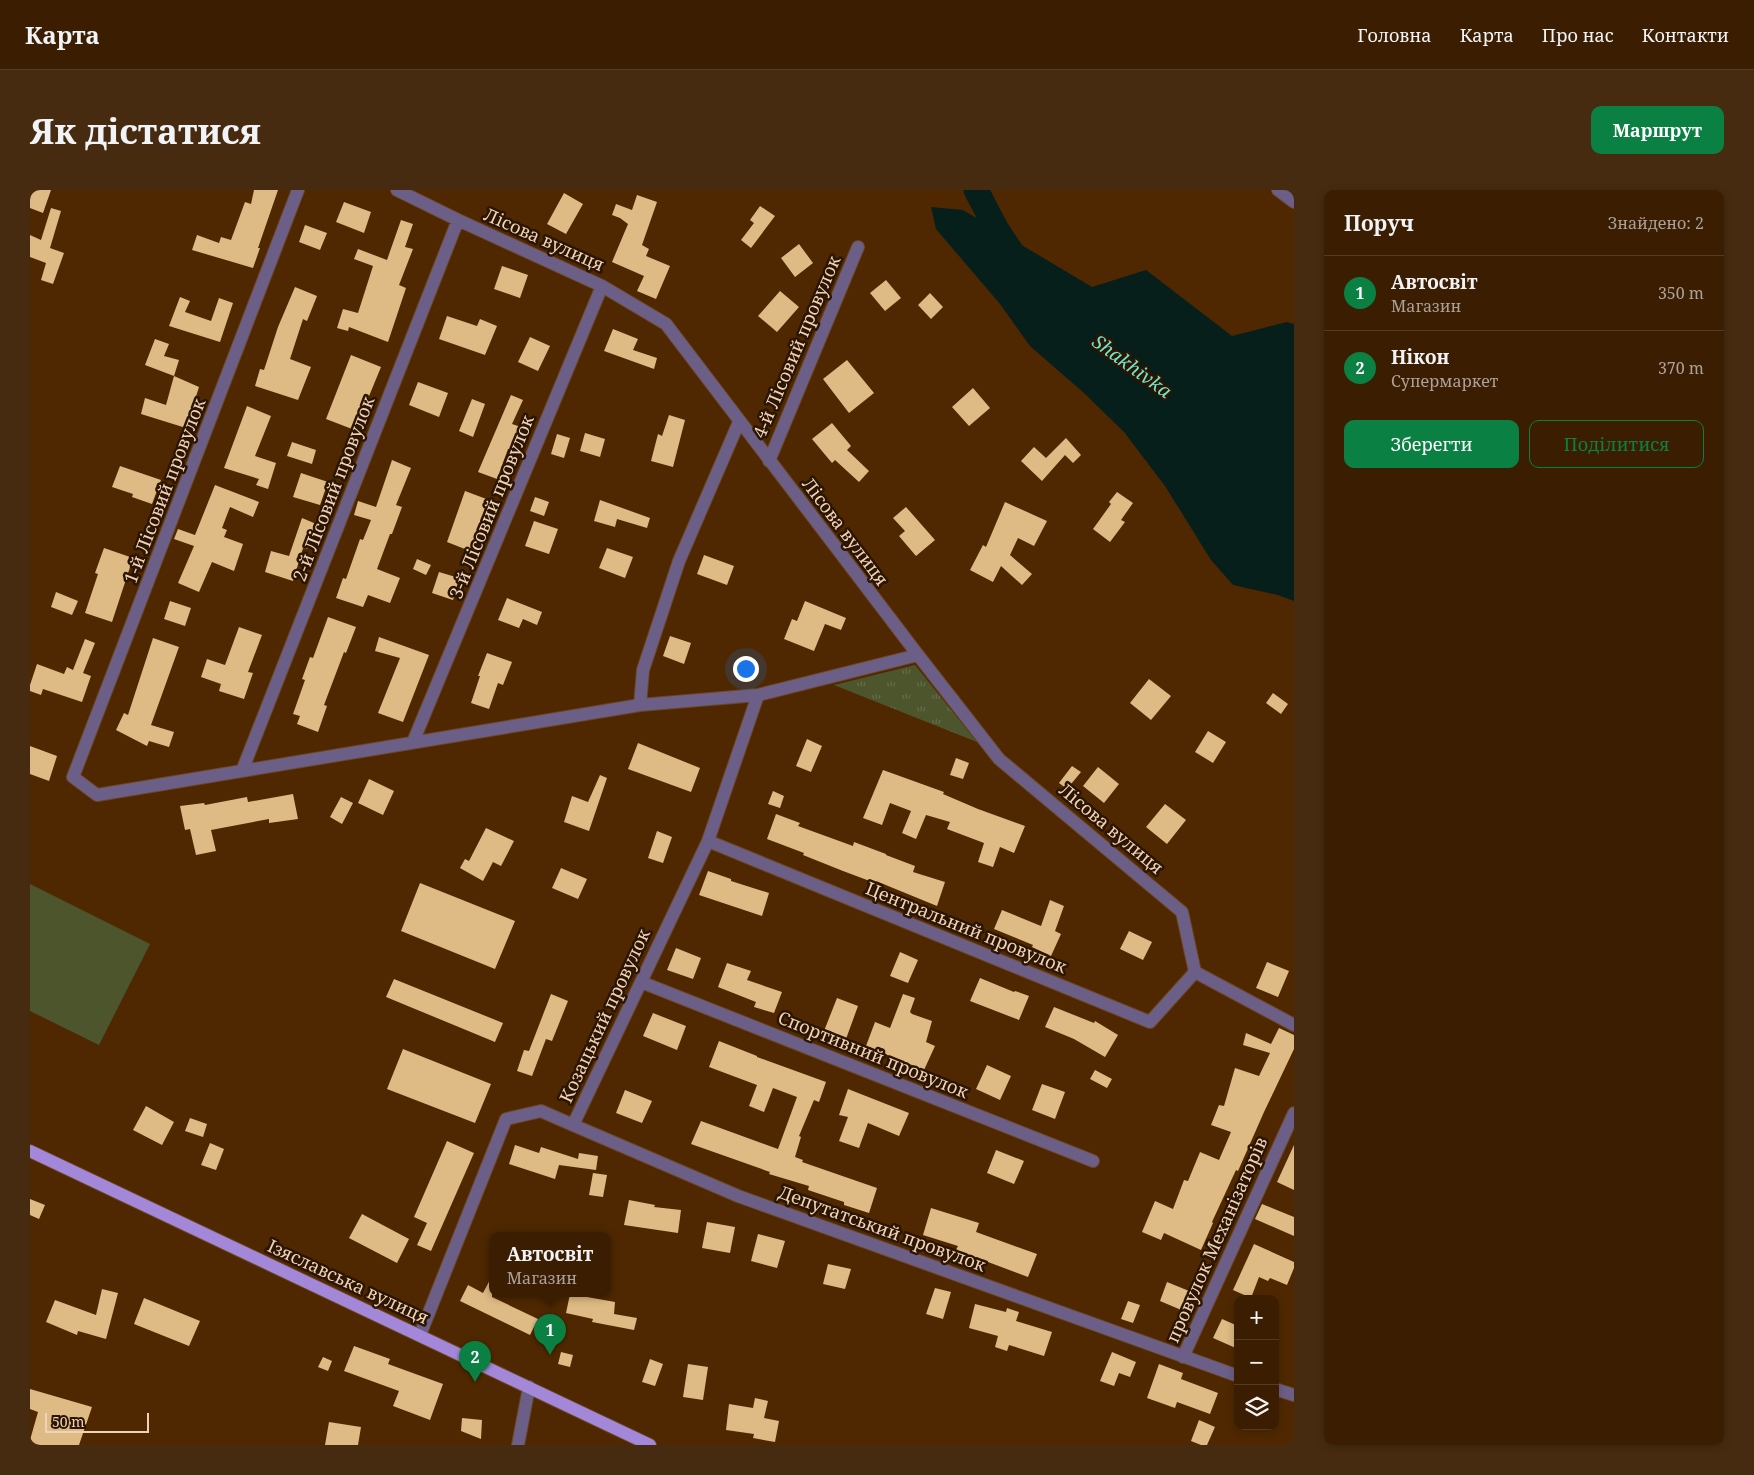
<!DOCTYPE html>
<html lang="uk">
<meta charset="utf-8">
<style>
:root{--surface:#3b1e01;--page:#462b10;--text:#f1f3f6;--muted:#aca299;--line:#543c23;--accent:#0b8043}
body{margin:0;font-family:"Noto Serif",serif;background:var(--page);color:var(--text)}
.controls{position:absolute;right:15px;bottom:15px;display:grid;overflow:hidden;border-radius:10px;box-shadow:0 2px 8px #0003}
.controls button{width:45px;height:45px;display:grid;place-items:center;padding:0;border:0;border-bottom:1px solid var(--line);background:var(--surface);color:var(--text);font:25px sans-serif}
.scale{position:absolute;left:15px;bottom:12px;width:104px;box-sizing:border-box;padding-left:5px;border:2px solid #f0d1b9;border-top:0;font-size:14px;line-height:18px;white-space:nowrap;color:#f0d1b9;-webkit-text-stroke:4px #2b1503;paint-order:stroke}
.you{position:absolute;left:715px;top:478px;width:18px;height:18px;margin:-12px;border:4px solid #fff;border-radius:50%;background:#1a73e8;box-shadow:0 0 0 8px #1a73e833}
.badge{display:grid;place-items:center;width:32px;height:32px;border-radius:50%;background:var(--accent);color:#fff;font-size:16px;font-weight:700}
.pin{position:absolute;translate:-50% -41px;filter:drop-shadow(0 1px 2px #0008)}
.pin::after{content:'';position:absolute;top:26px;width:18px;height:15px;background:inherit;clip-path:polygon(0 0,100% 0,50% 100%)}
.popup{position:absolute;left:459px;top:1042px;width:122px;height:65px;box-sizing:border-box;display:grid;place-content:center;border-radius:10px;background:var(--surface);filter:drop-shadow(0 1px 4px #0005);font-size:16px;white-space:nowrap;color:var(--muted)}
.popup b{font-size:19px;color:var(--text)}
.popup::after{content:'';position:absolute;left:50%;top:100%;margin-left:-10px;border:10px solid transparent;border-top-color:var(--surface)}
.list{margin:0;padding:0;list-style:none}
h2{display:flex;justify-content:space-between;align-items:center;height:65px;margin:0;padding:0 20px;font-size:21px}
h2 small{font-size:16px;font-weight:400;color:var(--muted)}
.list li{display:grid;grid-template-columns:32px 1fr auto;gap:15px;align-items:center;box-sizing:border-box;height:75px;padding:0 20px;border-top:1px solid var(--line)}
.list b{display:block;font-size:19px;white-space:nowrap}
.list p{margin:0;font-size:16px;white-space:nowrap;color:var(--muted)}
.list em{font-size:16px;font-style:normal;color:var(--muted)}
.actions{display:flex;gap:10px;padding:15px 20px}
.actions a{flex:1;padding:11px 0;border:1px solid var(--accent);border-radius:10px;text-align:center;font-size:18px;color:var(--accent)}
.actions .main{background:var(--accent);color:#fff}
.icon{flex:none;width:28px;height:28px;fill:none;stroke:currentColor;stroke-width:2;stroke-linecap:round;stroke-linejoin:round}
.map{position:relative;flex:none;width:1264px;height:1255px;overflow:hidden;border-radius:10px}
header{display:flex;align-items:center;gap:30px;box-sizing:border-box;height:70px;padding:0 25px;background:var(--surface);border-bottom:1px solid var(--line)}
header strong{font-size:24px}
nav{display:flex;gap:28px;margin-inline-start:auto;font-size:18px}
.intro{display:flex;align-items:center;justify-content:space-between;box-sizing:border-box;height:120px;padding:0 30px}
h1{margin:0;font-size:35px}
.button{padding:12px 22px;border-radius:10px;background:var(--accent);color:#fff;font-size:18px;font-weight:700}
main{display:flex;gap:30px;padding:0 30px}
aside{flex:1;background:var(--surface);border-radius:10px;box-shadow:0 2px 8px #0003}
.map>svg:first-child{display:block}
.grass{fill:url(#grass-tufts)}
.garden{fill:#4d552c}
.water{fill:#061f1a}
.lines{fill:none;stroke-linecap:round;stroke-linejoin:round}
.river{stroke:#061f1a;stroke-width:25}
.building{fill:#debb84}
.minor-casing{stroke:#6c4622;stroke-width:14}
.major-casing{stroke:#6c4622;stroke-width:14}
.minor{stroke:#6c5f87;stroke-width:12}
.major{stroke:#a388da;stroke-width:12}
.labels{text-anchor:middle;stroke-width:5;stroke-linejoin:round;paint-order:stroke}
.street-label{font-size:18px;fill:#f0d1b9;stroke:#2b1503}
.water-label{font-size:19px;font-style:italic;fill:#6fe5ce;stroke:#2b1503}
</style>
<header>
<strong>Карта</strong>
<nav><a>Головна</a><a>Карта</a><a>Про нас</a><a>Контакти</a></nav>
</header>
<div class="intro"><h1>Як дістатися</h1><a class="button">Маршрут</a></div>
<main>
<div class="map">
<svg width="1264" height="1255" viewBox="0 0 1264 1255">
<defs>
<pattern id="grass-tufts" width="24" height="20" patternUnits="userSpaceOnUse" patternTransform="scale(1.25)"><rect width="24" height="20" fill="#4d552c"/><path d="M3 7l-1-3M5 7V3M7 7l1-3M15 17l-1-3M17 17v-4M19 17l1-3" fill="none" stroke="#676c48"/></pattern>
</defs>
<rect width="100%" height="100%" fill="#4f2801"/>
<path class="grass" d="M885,475l62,77 -143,-57z"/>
<path class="garden" d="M0,694l120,60 -51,101 -69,-34z"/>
<path class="water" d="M901,17l32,3 129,77 54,-17 86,66 55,-14 7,2v277l-16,-6 -45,-10 -22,-25 -46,-74 -41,-54 -40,-39 -54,-47 -30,-42 -64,-75z"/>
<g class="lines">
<path class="river" d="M946,0l21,40 18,27"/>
</g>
<path class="building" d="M0,0h21l-8,23 -13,-5z
M224,0h24l-20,58h2l-7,20 -61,-18 5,-15 22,8 2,-6 10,3 14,-38 6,2z
M534,3l19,11 -17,30 -19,-10z
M607,5l20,7 -15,43 7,4 -3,7 24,10 -14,33 -19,-8 7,-15 -32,-14 16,-38 -8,-6 -8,-3 4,-11 16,6z
M314,12l27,10 -7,21 -28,-11z
M730,16l15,10 -24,32 -10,-8 13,-17 -4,-3z
M21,18l10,3 -11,37 14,5 -11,31 -12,-4 5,-17 -16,-6v-22l11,5z
M371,30l12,4 -8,23 8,2 -14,36 7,3 -18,54 -39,-15 -1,4 -11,-3 6,-19 15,4 15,-47 -19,-7 4,-10 29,11z
M275,35l22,8 -7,17 -21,-8z
M769,54l14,19 -18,14 -14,-19z
M472,76l26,9 -8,23 -26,-9z
M856,90l15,18 -16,13 -15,-18z
M265,97l22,9 -10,25 -4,-2 -13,40 21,8 -13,33 -43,-14 5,-17 4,1 14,-43z
M750,101l19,16 -22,25 -19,-16z
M900,103l13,14 -12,12 -13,-14z
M150,107l10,4 -5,11 26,9 8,-23 14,5 -13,39 -51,-16z
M417,126l30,10 3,-7 17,7 -12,29 -46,-16z
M583,139l25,10 -5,11 24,8 -3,11 -50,-18z
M500,147l20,9 -12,25 -20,-9z
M125,149l14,5 -5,12 15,4 -5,16 -29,-11z
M321,165l30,12 -14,34 -4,-1 -11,29 -26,-10z
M817,170l27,33 -25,20 -26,-34z
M144,186l25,11 -13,41 -45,-14 4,-16 21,7z
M388,192l30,11 -9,24 -30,-12z
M943,198l17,20 -21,18 -17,-19z
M481,205l12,5 -11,24 9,3 -8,23 -5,-1 -11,30 -19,-7z
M442,209l13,5 -12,33 -14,-6z
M217,216l24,10 -16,40 21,7 -8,26 -12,-4 3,-6 -35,-11z
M639,225l16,5 -12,47 -22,-6 7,-27 4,2z
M802,233l19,23 -4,4 22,21 -10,11 -24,-22 -3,3 -20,-24z
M555,243l20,6 -5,18 -20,-6z
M527,244l13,4 -6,20 -13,-4z
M1036,248l15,17 -8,8 -8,-8 -23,26 -21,-20 13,-14 12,11z
M262,252l24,8 -4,14 -25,-8z
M362,270l19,8 -15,37 6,2 -10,27h-2l-13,35 23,9 -10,25 -22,-8 -5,12 -27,-9 7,-20 3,1 14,-40 3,1 8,-20 -17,-5 4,-14 18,6z
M90,276l41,14 -9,24 -20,-7 1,-3 -21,-7z
M271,283l27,9 -8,23 -27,-8z
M185,295l44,17 -6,15 -23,-10 -8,21 5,2 -3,7 19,7 -9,27 -22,-9 -13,30 -21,-9 16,-37 -20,-7 4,-10 17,6z
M435,301l24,9 -19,51 -23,-9z
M1087,302l16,11 -12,17 4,2 -15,20 -17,-13 18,-25 -2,-2z
M505,307l14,5 -5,14 -14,-5z
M570,310l50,18 -3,10 -30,-9 -2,8 -21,-6z
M975,312l42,19 -13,25 -16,-8 -8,17 22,19 -10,11 -21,-19 -8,16 -23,-12 13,-25 3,2z
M876,317l29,33 -19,16 -17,-20 6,-5 -12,-13z
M272,328l12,5 1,2 -8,24 -4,-1 -10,33 -28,-9 6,-21 18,5z
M504,331l24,8 -9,25 -24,-8z
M74,358l29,10 -21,64 -27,-9 13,-39 -3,-1z
M577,358l26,9 -8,21 -26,-10z
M674,365l30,11 -7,19 -30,-11z
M387,369l14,6 -5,10 -13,-6z
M409,382l20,6 -6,22 -21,-7z
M26,402l22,9 -6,14 -21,-8z
M477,408l35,14 -5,13 -14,-6 -4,9 -21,-8z
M140,411l21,7 -6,18 -21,-7z
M775,411l41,17 -5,12 -16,-6 -11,27 -30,-12 8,-20 5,2z
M298,427l28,10 -10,26 -2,-1 -20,53 3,1 -9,26 -21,-8 3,-8 -7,-2 12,-34 -3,-1 8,-22 3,1z
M209,437l23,8 -14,37 5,1 -9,26 -25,-8 2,-7 -20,-7 6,-18 18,6z
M640,446l21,7 -7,21 -21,-8z
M349,447l50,18 -26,67 -25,-9 22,-55 -25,-7z
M123,448l26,9 -28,78 23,7 -5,15 -20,-6 -2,5 -31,-16 8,-17 4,2z
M55,449l10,4 -12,30 8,3 -9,26 -39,-13 -2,6 -11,-4v-6l7,-21 27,10 3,-7 6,3z
M457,463l25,9 -9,23 -5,-2 -9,26 -18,-6 9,-27h-2z
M1119,489l22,17 -20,24 -21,-17z
M1243,503l15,11 -7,10 -15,-11z
M1178,541l18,11 -13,21 -18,-11z
M777,549l15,7 -11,26 -15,-6z
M608,553l62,25 -9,24 -63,-23z
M0,556l27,10 -8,25 -19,-7z
M926,568l13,5 -6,16 -13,-4z
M1042,576l9,6 -14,17 -8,-6z
M1068,577l21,17 -15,19 -21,-17z
M853,580l61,22 -1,2 35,15 47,17 -11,27 -14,-6 -7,20 -15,-5 6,-19 -37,-14 3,-7 -24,-7 -10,24 -14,-6 9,-22 -21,-8 -8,22 -19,-7z
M570,585l7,3 -18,53 -25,-9 8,-26 16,6z
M339,589l25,12 -11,24 -25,-12z
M743,601l11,5 -4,12 -12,-4z
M263,604l5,25 -29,4v-4l-58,11 5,21 -20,4 -6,-26 -5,1 -5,-24 24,-3 1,2 42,-8 1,5z
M311,607l12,6 -11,21 -12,-7z
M1135,614l21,16 -19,24 -21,-17z
M746,624l24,9 -2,3 55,20 1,-4 32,12v1l29,11 -2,6 32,10 -8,24 -61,-25 -1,2 -32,-12 -40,-16 1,-2 -37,-14z
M456,638l28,13 -13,25 -8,-4 -10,19 -23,-13 5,-9 4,2z
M627,641l15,6 -9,26 -15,-5z
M531,678l26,11 -9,20 -26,-11z
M678,681l23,8v2l38,12 -7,23 -63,-21z
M390,693l95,38 -20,48 -94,-38z
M1020,710l14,6 -9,25 6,3 -10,22 -19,-9 1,-2 -39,-16 8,-19 39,16z
M1099,741l23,11 -9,18 -23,-11z
M646,758l25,10 -8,21 -26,-9z
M870,762l18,8 -10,23 -18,-7z
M1237,772l22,9 -11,26 -22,-9z
M697,773l24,8 -4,9 35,12 -8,21 -20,-6 2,-5 -38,-15z
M950,788l34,14 1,-1 14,5 -10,24 -49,-19z
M364,789l109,44 -8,19 -109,-45z
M521,804l17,7 -16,40 -6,-2 -14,37 -15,-5 7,-21 5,1z
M873,804l12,4 -5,14 2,2 20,7 -6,21 9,4 -11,24 -58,-24 9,-24 15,6z
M807,808l21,8 -12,33 -22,-8z
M1024,817l40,16 1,-2 23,14 -13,22 -31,-18 -29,-12z
M623,823l33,13 -9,24 -34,-14z
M1249,838l15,7v14l-30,63 -26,59 -2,-1 -24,52 1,1 -12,27 -37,-17 -3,7 -19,-8 13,-31 18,8 11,-29 4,1 12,-29 19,8 12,-28 -20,-7 8,-20 5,1 11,-38 24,8 11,-23 -27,-8 3,-12 25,11z
M689,851l38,15v1l69,25 -7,20 -5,-2 -15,36 2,1 -6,20 8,3 -1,2 75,26 -8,25 -25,-8v-3l-36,-12 1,-4 -40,-12 1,-2 -79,-28 10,-23 77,28 19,-52 -24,-9 -9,24 -15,-6 8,-21 -48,-18z
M373,859l88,35 -16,39 -88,-34z
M957,875l24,11 -11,24 -24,-11z
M1065,880l17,9 -5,9 -17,-9z
M1012,894l23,8 -10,27 -23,-9z
M818,899l61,24 -10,23 -31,-13 -9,25 -20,-7 9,-24 -9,-2z
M595,900l27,11 -10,22 -26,-10z
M116,916l28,16 -12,23 -29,-15z
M160,928l17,6 -4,13 -18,-6z
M417,951l27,12 -43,98 -14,-6 10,-22 -13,-6z
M180,953l14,6 -8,21 -15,-5z
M485,955l24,8 2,-6 37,12 1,-6 19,3 -2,14 -37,-5 -4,14 -46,-15z
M1264,955v45l-17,-8z
M966,960l28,11 -10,23 -27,-11z
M563,983l14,2 -4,22 -14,-2z
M0,1009l15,6 -6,14 -9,-4z
M599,1010l26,5 -1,2 27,3 -3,23 -54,-8z
M1232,1014l32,13v19l-39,-17z
M901,1018l48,15 -3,9 61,22 -9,23 -72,-27 2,-4 -35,-11z
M332,1024l47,25 -12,24 -48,-25z
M677,1032l28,5 -5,26 -28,-5z
M728,1044l27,7 -8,27 -26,-7z
M1224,1054l40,18v6l-7,17 -17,-7 -2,3 -9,-4 -8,21 -18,-8z
M798,1074l23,5 -6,20 -22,-5z
M462,1086v21l46,22 -8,16 -70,-34 8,-16 15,8z
M1137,1092l27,11 -8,19 -26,-11z
M905,1098l16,4 -8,27 -17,-5z
M72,1099l16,4 -12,46 -28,-8 -1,4 -31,-13 9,-22 41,15z
M540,1104l45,8 -1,12 23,4 -3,12 -42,-8 1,-3 -27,-6z
M114,1108l56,23 -11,25 -55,-22z
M1098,1111l12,4 -7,18 -12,-4z
M945,1114l31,8 1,-4 12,4 -3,9 36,11 -8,24 -35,-11 -2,6 -12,-4 3,-11 -29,-8z
M1192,1129l16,7v23l-25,-11z
M324,1156l36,13 -2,5 55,20 -13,36 -37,-14 6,-15 -55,-20z
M531,1162l12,3 -3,12 -12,-3z
M1082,1162l24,10 -6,15 -11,-4 -5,13 -14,-5z
M293,1167l9,4 -4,10 -10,-4z
M620,1169l13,5 -8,22 -13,-4z
M658,1174l20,3 -5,33 -20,-3z
M1129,1174l24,9 -2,6 37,14 -8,21 -33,-12 -2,6 -28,-10z
M0,1199l62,18 -13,38h-49v-5l8,-28 -8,-3z
M725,1208l13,3 -4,17 15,3 -4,21 -22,-4 1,-4 -28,-4 3,-26 24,4z
M432,1228l20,2 -1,19 -20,-8z
M1169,1230l16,7 -8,18h-6l-10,-4z
M299,1232l32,5 -3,18h-33z"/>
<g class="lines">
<g class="minor-casing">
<path id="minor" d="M268,0l-225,587 24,18 543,-90 118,-10 160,-40
M367,0l61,30 144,66 64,38 252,331 81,104 183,153 13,60
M1248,0l16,12
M739,271l89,-214
M610,515l3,-35 36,-109 60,-139
M383,552l189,-456
M212,581l216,-551
M678,651l442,181 45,-50
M1165,782l99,53
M611,792l452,179
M543,935l165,71 500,180
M390,1145l86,-216 35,-8 32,14 135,-284 50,-146
M1153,1167l111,-244
M1245,1199l19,6
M488,1255l11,-58"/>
</g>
<g class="major-casing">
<path id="major" d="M0,961l620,294"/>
</g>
<use href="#minor" class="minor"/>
<use href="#major" class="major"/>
</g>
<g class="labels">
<g class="street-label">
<text transform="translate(514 50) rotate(24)" y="6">Лісова вулиця</text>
<text transform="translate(767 157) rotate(-67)" y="6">4-й Лісовий провулок</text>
<text transform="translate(304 299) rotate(-69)" y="6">2-й Лісовий провулок</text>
<text transform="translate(135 301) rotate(-69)" y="6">1-й Лісовий провулок</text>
<text transform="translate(462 317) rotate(-68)" y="6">3-й Лісовий провулок</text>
<text transform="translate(815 342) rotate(53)" y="6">Лісова вулиця</text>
<text transform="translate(1081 639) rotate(40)" y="6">Лісова вулиця</text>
<text transform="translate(936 738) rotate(22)" y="6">Центральний провулок</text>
<text transform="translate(575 826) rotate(-65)" y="6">Козацький провулок</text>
<text transform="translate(843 865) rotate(22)" y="6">Спортивний провулок</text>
<text transform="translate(852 1039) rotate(20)" y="6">Депутатський провулок</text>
<text transform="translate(1187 1050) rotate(-66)" y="6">провулок Механізаторів</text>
<text transform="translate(318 1092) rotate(25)" y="6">Ізяславська вулиця</text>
</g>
<g class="water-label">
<text transform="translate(1102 176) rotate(36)" y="7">Shakhivka</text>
</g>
</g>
</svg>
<div class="controls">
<button>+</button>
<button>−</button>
<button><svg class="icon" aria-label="layers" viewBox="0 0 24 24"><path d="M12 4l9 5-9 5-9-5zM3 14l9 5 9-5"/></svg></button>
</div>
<div class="scale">50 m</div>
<div class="you"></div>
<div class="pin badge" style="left:520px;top:1165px">1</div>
<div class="popup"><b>Автосвіт</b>Магазин</div>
<div class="pin badge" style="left:445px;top:1192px">2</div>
</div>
<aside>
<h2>Поруч<small>Знайдено: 2</small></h2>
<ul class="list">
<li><span class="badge">1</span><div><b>Автосвіт</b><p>Магазин</p></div><em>350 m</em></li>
<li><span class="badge">2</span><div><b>Нікон</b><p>Супермаркет</p></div><em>370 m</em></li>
</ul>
<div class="actions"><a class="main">Зберегти</a><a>Поділитися</a></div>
</aside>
</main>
